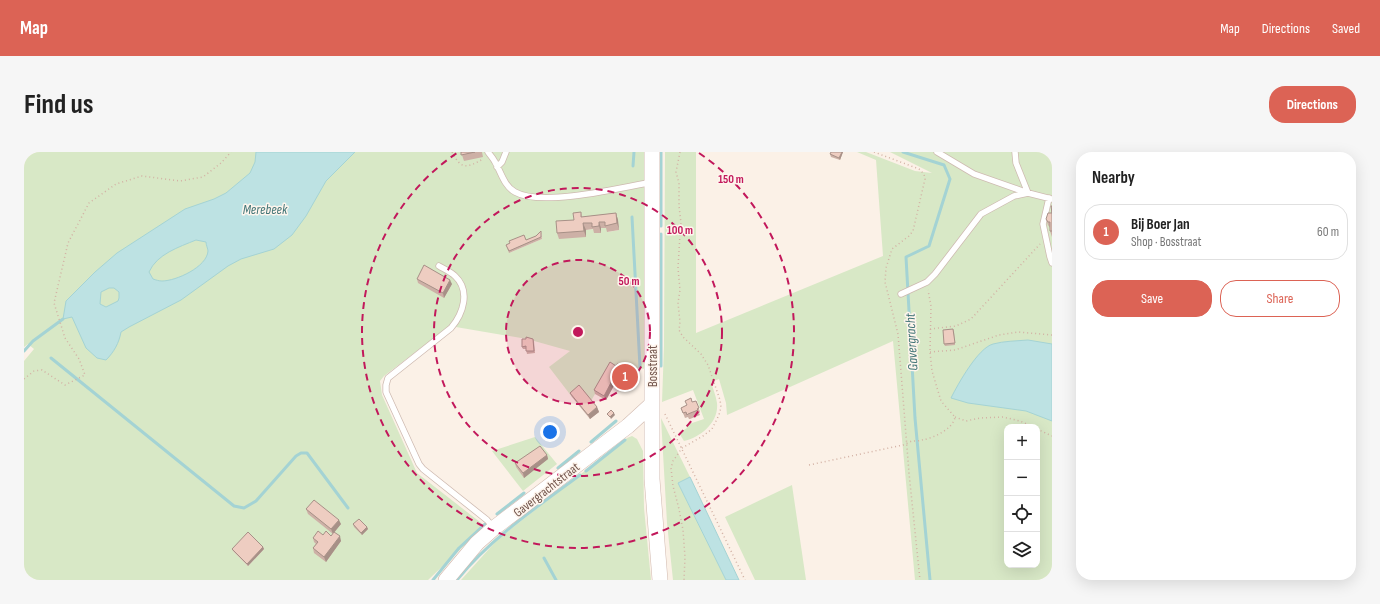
<!DOCTYPE html>
<meta charset="utf-8">
<style>
:root{--surface:#fff;--page:#f6f6f6;--text:#222;--muted:#767676;--line:#e0e0e0;--accent:#dc6355}
body{margin:0;font-family:"Sofia Sans Condensed",sans-serif;background:var(--page);color:var(--text)}
.controls{position:absolute;right:12px;bottom:12px;display:grid;overflow:hidden;border-radius:8px;box-shadow:0 4px 16px #0002}
.controls button{width:36px;height:36px;display:grid;place-items:center;padding:0;border:0;border-bottom:1px solid var(--line);background:var(--surface);color:var(--text);font:20px sans-serif}
.you{position:absolute;left:526px;top:280px;width:14px;height:14px;margin:-10px;border:3px solid #fff;border-radius:50%;background:#1a73e8;box-shadow:0 0 0 6px #1a73e833}
.badge{display:grid;place-items:center;width:26px;height:26px;border-radius:50%;background:var(--accent);color:#fff;font-size:13px;font-weight:700}
.pin{position:absolute;translate:-50% -50%;border:2px solid #fff;box-shadow:0 1px 4px #0006}
.list{margin:0;padding:0;list-style:none}
h2{display:flex;justify-content:space-between;align-items:center;height:52px;margin:0;padding:0 16px;font-size:17px}
h2 small{font-size:13px;font-weight:400;color:var(--muted)}
.list li{display:grid;grid-template-columns:26px 1fr auto;gap:12px;align-items:center;box-sizing:border-box;height:56px;margin:0 8px 8px;padding:0 8px;border:1px solid var(--line);border-radius:16px}
.list b{display:block;font-size:15px;white-space:nowrap}
.list p{margin:0;font-size:13px;white-space:nowrap;color:var(--muted)}
.list em{font-size:13px;font-style:normal;color:var(--muted)}
.actions{display:flex;gap:8px;padding:12px 16px}
.actions a{flex:1;padding:9px 0;border:1px solid var(--accent);border-radius:16px;text-align:center;font-size:14px;color:var(--accent)}
.actions .main{background:var(--accent);color:#fff}
.icon{flex:none;width:22px;height:22px;fill:none;stroke:currentColor;stroke-width:2;stroke-linecap:round;stroke-linejoin:round}
.map{position:relative;flex:none;width:1028px;height:428px;overflow:hidden;border-radius:16px}
header{display:flex;align-items:center;gap:24px;box-sizing:border-box;height:56px;padding:0 20px;background:var(--accent);color:#fff}
header strong{font-size:19px}
nav{display:flex;gap:22px;margin-inline-start:auto;font-size:14px}
.intro{display:flex;align-items:center;justify-content:space-between;box-sizing:border-box;height:96px;padding:0 24px}
h1{margin:0;font-size:28px}
.button{padding:10px 18px;border-radius:16px;background:var(--accent);color:#fff;font-size:14px;font-weight:700}
main{display:flex;gap:24px;padding:0 24px}
aside{flex:1;background:var(--surface);border-radius:16px;box-shadow:0 4px 16px #0002}
.map>svg:first-child{display:block}
.green{fill:#d8e8c6;fill-rule:evenodd}
.water{fill:#bde2e3;stroke:#a4d3d4;fill-rule:evenodd}
.lines{fill:none;stroke-linecap:round;stroke-linejoin:round}
.stream{stroke:#a4d3d4;stroke-width:3}
.lane-casing{stroke:#cebab1;stroke-width:7}
.secondary-casing{stroke:#d1b9af;stroke-width:16}
.path{stroke:#d3b1a4;stroke-width:1.5;stroke-dasharray:1 3;stroke-linecap:butt}
.lane{stroke:#fff;stroke-width:5.5}
.secondary{stroke:#fff;stroke-width:15}
.wall{fill:#cdb0a6}
.shaded-wall{fill:#a79087}
.building{fill:#eecdc1;stroke:#a79087}
.ring{fill:none;stroke:#c2185b;stroke-width:2;stroke-dasharray:7 5}
.labels{text-anchor:middle;stroke-width:3;stroke-linejoin:round;paint-order:stroke}
.street-label{font-size:13px;fill:#73564d;stroke:#fef5ed}
.water-label{font-size:14px;font-style:italic;fill:#427577;stroke:#fef5ed}
.centre{fill:#c2185b;stroke:#fef5ed;stroke-width:2}
.ring-label{font-size:12px;text-anchor:middle;font-weight:bold;fill:#c2185b;stroke:#fef5ed;stroke-width:3;stroke-linejoin:round;paint-order:stroke}
</style>
<header>
<strong>Map</strong>
<nav><a>Map</a><a>Directions</a><a>Saved</a></nav>
</header>
<div class="intro"><h1>Find us</h1><a class="button">Directions</a></div>
<main>
<div class="map">
<svg width="1028" height="428" viewBox="0 0 1028 428">
<rect width="100%" height="100%" fill="#fbf1e7"/>
<path class="green" d="M0,0h622v217l-13,-1 -1,4 -21,-6 -20,35 -19,-4 -23,-30 21,-16 -43,-12 -77,-13 -66,50 -4,5 2,14 35,78 68,53 -57,54h-404v-219l10,-12 -6,-5 -4,3zM594,68l1,10 -11,2 -1,-4h-6v5h-7v-4l-8,1v7l-28,-10zM518,82v5l-33,14 28,-15zM240,397l-16,17 -15,-15z
M641,0h31v181l187,-77 -7,-96 -19,-8h9l49,19 17,2 -42,-21h162v428h-137l-22,-239 -166,74 -1,-12 -7,-24 -8,3c2,7 5,14 6,21 2,19 -16,34 -33,38l-5,-8 8,-5 -1,-3 18,-6 -11,-29 -31,12 2,-56zM983,275h30v138h-30z
M637,266l29,59 -12,6 48,97h-53l-6,-57z
M608,284l5,3 6,12 1,57 7,72h-190l37,-41 129,-101z
M511,285l22,27 -34,27 -31,-40z
M768,333l14,95h-51l-30,-63z"/>
<path class="water" d="M232,0h99l-29,29 -20,35 -14,19 -18,14 -33,10 -13,7 -47,34 -52,27 -8,5c-2,11 -7,20 -15,28l-9,-2 -11,-10 -14,-31 -9,2 3,-18 29,-29 22,-19 68,-44 29,-10 12,-6 24,-20 5,-11zM172,88l10,2c0,3 2,7 2,9 -1,16 -32,30 -46,30 -3,0 -6,-1 -9,-2l-4,-7c8,-18 30,-25 47,-32zM85,136h5l5,4v6l-1,3 -12,6 -6,-3 1,-12z
M1004,188l24,4v77l-26,-10 -58,-8 -17,-5c7,-14 27,-50 42,-54 11,-3 23,-3 35,-4z
M666,325l49,103h-13l-48,-97z"/>
<g class="lines">
<path class="stream" d="M637,0v74
M879,0l41,13 6,14 -21,67 -23,11 9,161 15,162
M609,14l1,-14
M608,65l8,150
M0,199l9,-10 30,-22
M27,206l183,148 10,2 12,-7 40,-45 5,-3h6l41,55
M637,214v-132
M567,290l25,-21
M534,316l21,-17
M562,319l39,-31
M473,362l27,-21
M520,406l12,22
M409,428l26,-32 26,-24
M433,428c34,-42 80,-73 123,-105"/>
<g class="lane-casing">
<path id="lane" d="M464,0c2,3 5,6 7,10 6,10 9,24 20,30 26,15 106,-4 137,-10
M913,0l37,22 54,19 24,6
M473,15l5,-5 4,-10
M1025,46l-6,26 7,33 2,6
M415,114c5,3 12,6 16,10 16,15 8,38 -4,52l-63,50 -2,7v7l33,72 4,5 64,51 7,8
M877,142l26,-12 8,-8 46,-60 33,-18 14,-3 -12,-30 -1,-11"/>
</g>
<g class="secondary-casing">
<path id="secondary" d="M628,0v327l8,101
M422,428l31,-37 17,-15 134,-102 24,-22"/>
</g>
<path class="path" d="M428,0c9,18 15,16 31,7
M656,0l-4,20 3,11v23l2,17 -1,11 -2,34 2,22 -2,13 2,19 -1,8 4,7 18,17 7,11 12,35 1,7 -2,8 -7,14 -9,7 -21,12 -9,13 -2,7 2,18 6,23 4,21 2,27 -1,23
M850,0l45,17 5,5 1,5 -12,52 -4,5 -17,13 -6,19 -1,14 13,52 11,139 11,107
M906,177l26,-3 15,-7 69,-75
M906,200l25,-2 44,-15 19,-3 34,3
M0,227l10,-8 8,-1 23,15 20,-10 -6,-16 -14,-21 -11,-35 14,-60 21,-40 27,-19 26,-8 38,5 23,-4 18,-14 10,-11
M641,262l80,166
M931,265l11,4 14,-3 23,-1 17,4 13,6
M1013,277l15,7
M785,313l94,-20c3,-1 6,-3 9,-4 3,0 7,0 10,-1 12,-2 31,-11 33,-23l-14,-16 -9,-30 -2,-19 1,-46 -3,-16"/>
<use href="#lane" class="lane"/>
<use href="#secondary" class="secondary"/>
</g>
<path class="wall" d="M437,0h21l1,5 -19,4z
M819,0l-3,8 -9,-3 -1,-3z
M1028,54v31l-2,-6v-3l-2,-3 -2,-6 6,-6z
M557,60l1,5 34,-4 2,7 1,10 -12,2 -1,-4h-5v5h-7l-1,-4 -7,1v7l-27,2 -2,-6 17,-13z
M517,79l1,8 -33,14 -3,-8 4,-2 16,-3 10,-4z
M393,127l35,5 -8,14 -26,-15z
M929,177l1,2 1,14 -10,1 -1,-2z
M502,187h7l1,2 1,12 -8,1 -1,-5h-3l-1,-2z
M592,214l15,2 1,4 -3,11 -12,-3 -11,20 -11,-6 -1,-4z
M546,241l27,14 2,5 -9,7 -18,-22z
M672,249l4,11 -1,1 1,2 -10,4h-1l-1,-2 -3,1 -4,-10z
M523,303l1,4 -24,19 -8,-11 -1,-4z
M282,357l35,15 -7,8 7,9 -15,21 -12,-9 -1,-5 3,-4 -2,-2 -1,-4 18,-2 2,-2 -25,-20z
M329,372l14,3 1,2 -6,6 -8,-8z
M239,395l1,2 -16,17 -15,-15 -1,-2z"/>
<path class="shaded-wall" d="M818,0h1l-3,8 -1,-2z
M592,61l2,7 1,10 -2,-7z
M575,70l2,6v5l-2,-7z
M559,71l3,7v7l-2,-6z
M426,128l2,4 -8,14 -1,-5z
M607,216l1,4 -3,11 -1,-4z
M591,223l2,5 -11,20 -2,-4z
M573,255l2,5 -9,7 -2,-4z
M590,261l1,2 -4,4 -1,-2z
M523,303l1,4 -24,19 -1,-5z
M315,368l2,4 -8,10 -2,-5z
M343,375l1,2 -6,6 -1,-2z
M316,384l1,5 -15,21 -2,-5z
M239,395l1,2 -16,17 -1,-2z"/>
<path class="building" d="M437,0h14l-14,3z
M807,0h11l-3,6 -9,-4z
M1027,54h1v25h-2v-9h-2l-2,-3 2,-6h4z
M557,60v5l35,-4 1,10 -12,3v-4h-6v4l-7,1v-4h-9l1,8 -27,2 -1,-12 18,-1 -1,-7z
M517,79v6l-32,14 -3,-6 4,-2 -1,-2 15,-6 2,5 10,-4z
M400,113l26,15 -7,13 -26,-14z
M929,177l2,14 -11,1 -1,-14z
M502,185l7,2 1,12h-8v-5l-4,1v-8h4z
M586,210l6,4 1,-2 14,4 -3,11 -13,-4 -11,21 -10,-6z
M555,233l18,22 -9,8 -18,-22z
M667,246l1,4 4,-1 3,7 -2,1 1,1 -10,4 -1,1 -1,-3 -3,1 -2,-5 6,-3 -2,-4z
M587,258l3,3 -4,4 -3,-3z
M516,294l7,9 -24,18 -8,-10z
M290,348l25,20 -8,9 -25,-20z
M335,367l8,8 -6,6 -8,-9z
M294,379l5,4 3,-4 5,5 3,-4 6,4 -16,21 -11,-9 5,-6 -5,-4z
M224,380l15,15 -16,17 -15,-15z"/>
<circle cx="554" cy="180" r="72" fill="#c2185b" fill-opacity=".12"/>
<g class="ring">
<circle cx="554" cy="180" r="72"/>
<circle cx="554" cy="180" r="144"/>
<path d="M675 1A216 216 0 1 1 433 1"/>
</g>
<g class="labels">
<g class="street-label">
<text transform="translate(628 214) rotate(-90)" y="5">Bosstraat</text>
<text transform="translate(522 337) rotate(-38)" y="5">Gavergrachtstraat</text>
</g>
<g class="water-label">
<text x="241" y="62">Merebeek</text>
<text transform="translate(887 190) rotate(-93)" y="5">Gavergracht</text>
</g>
</g>
<circle cx="554" cy="180" r="6" class="centre"/>
<g class="ring-label">
<text x="707" y="31">150 m</text>
<text x="656" y="82">100 m</text>
<text x="605" y="133">50 m</text>
</g>
</svg>
<div class="controls">
<button>+</button>
<button>−</button>
<button><svg class="icon" aria-label="locate" viewBox="0 0 24 24"><circle cx="12" cy="12" r="6"/><path d="M12 2v4M12 18v4M2 12h4M18 12h4"/></svg></button>
<button><svg class="icon" aria-label="layers" viewBox="0 0 24 24"><path d="M12 4l9 5-9 5-9-5zM3 14l9 5 9-5"/></svg></button>
</div>
<div class="you"></div>
<div class="pin badge" style="left:601px;top:225px">1</div>
</div>
<aside>
<h2>Nearby<small></small></h2>
<ul class="list">
<li><span class="badge">1</span><div><b>Bij Boer Jan</b><p>Shop · Bosstraat</p></div><em>60 m</em></li>
</ul>
<div class="actions"><a class="main">Save</a><a>Share</a></div>
</aside>
</main>
